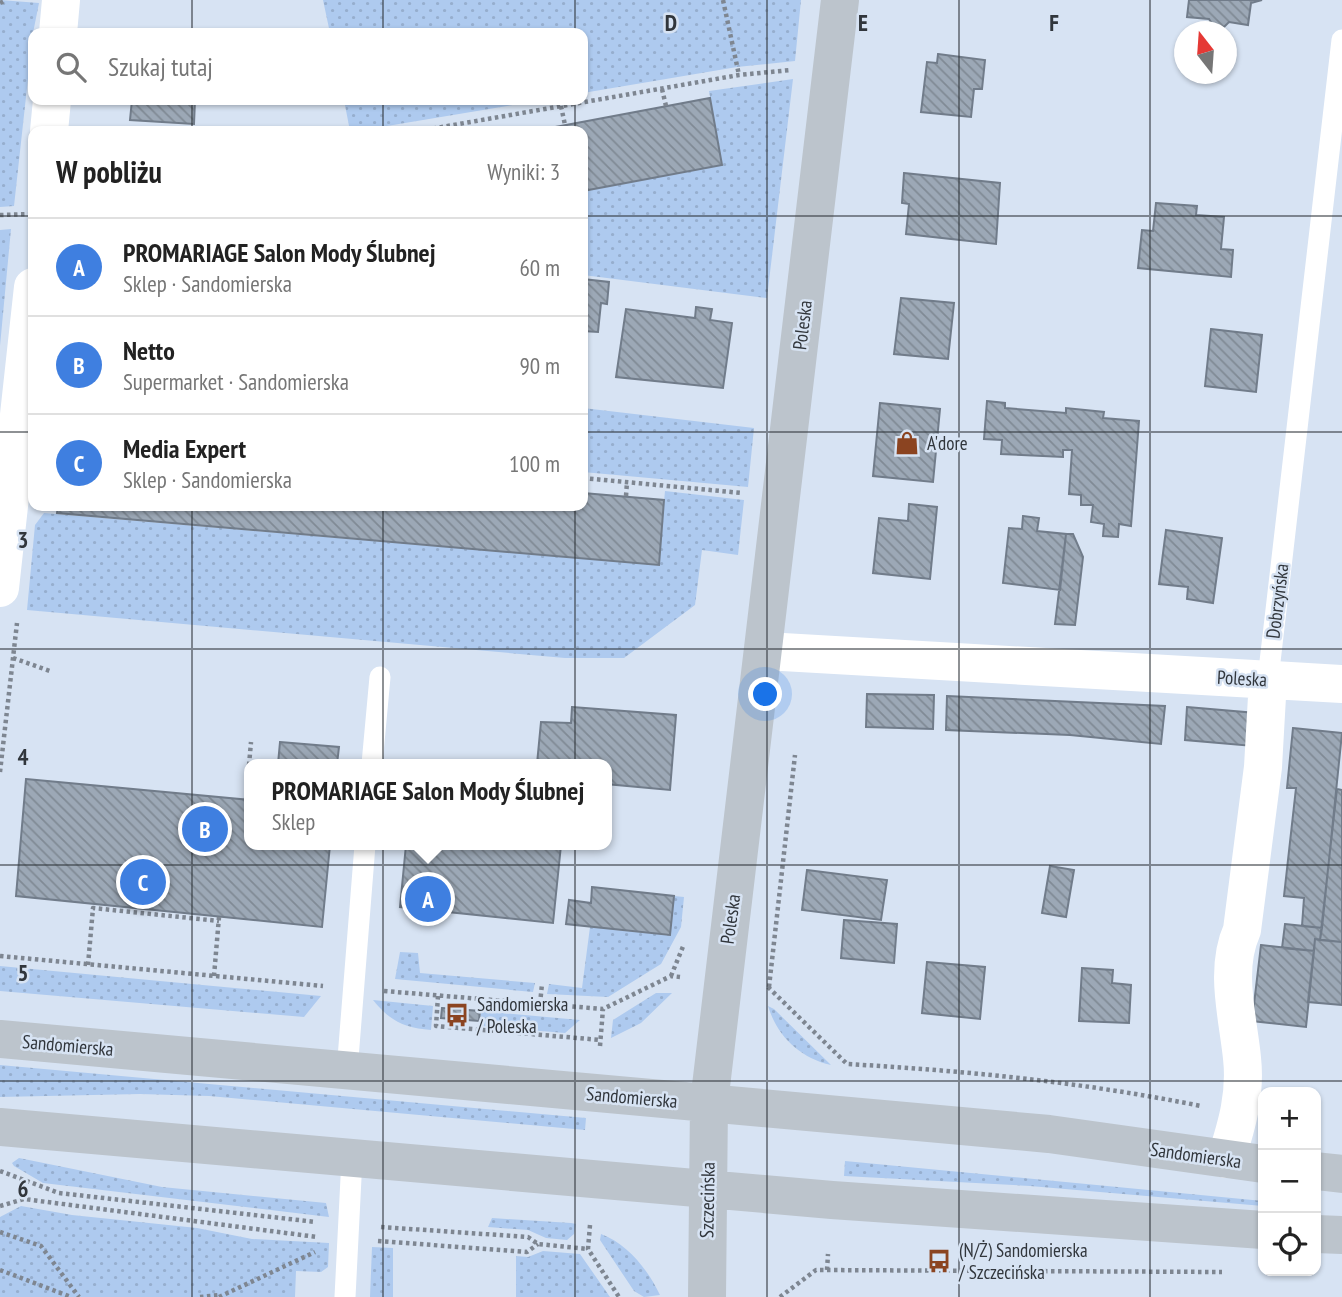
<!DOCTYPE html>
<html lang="pl">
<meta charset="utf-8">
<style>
:root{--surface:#fff;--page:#f2f2f2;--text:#222;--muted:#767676;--line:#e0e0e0;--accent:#8b4421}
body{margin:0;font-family:"PT Sans Narrow",sans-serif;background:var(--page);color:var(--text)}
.controls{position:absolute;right:21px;bottom:21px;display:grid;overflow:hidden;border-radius:14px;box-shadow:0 2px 5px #0004}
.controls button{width:63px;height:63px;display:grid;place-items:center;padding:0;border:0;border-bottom:2px solid var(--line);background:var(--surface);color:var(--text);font:35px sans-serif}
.compass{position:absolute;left:1174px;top:21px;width:63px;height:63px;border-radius:50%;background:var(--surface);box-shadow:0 2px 5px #0004;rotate:343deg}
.you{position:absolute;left:766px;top:695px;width:24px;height:24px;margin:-18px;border:5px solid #fff;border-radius:50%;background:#1a73e8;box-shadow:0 0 0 10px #1a73e833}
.badge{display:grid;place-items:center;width:46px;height:46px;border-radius:50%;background:var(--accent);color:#fff;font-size:23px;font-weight:700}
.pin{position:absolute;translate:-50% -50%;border:4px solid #fff;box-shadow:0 2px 7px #0006}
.popup{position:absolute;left:244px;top:759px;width:368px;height:91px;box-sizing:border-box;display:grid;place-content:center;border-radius:14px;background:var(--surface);filter:drop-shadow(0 2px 5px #0005);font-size:23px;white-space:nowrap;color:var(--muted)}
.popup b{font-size:26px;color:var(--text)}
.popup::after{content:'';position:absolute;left:50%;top:100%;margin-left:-14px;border:14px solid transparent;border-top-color:var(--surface)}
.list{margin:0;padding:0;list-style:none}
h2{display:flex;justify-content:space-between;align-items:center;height:91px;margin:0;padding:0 28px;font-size:30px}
h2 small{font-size:23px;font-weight:400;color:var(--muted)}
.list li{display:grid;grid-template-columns:46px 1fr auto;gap:21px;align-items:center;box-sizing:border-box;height:98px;padding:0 28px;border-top:2px solid var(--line)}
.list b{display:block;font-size:26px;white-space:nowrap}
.list p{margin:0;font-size:23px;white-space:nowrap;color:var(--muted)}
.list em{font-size:23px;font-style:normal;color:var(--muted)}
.icon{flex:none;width:38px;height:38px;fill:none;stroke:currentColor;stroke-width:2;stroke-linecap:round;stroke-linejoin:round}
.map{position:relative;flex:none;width:1342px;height:1297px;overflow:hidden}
.search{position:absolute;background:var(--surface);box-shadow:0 2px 5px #0004;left:28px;top:28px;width:560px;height:77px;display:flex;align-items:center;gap:18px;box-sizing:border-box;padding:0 24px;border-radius:14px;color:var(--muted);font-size:26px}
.panel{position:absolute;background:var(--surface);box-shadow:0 2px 5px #0004;left:28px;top:126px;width:560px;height:385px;border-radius:14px}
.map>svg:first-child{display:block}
.green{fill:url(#green-dots)}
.building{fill:url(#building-back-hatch);stroke:#717c8a;stroke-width:2}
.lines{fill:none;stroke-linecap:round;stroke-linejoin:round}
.path{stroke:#7e8691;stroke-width:4.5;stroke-dasharray:3.5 3.5;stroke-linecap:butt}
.lane{stroke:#fff;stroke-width:21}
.street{stroke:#fff;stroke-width:38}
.secondary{stroke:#bcc4cc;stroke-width:38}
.grid{fill:none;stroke:#31363c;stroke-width:2;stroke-opacity:0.55}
.labels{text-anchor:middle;stroke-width:5;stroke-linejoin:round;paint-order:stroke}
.street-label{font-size:19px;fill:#31363c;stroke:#d7e3f3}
.poi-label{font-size:19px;fill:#31363c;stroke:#d7e3f3;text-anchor:start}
.grid-label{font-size:23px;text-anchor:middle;font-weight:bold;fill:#31363c;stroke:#d7e3f3;stroke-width:5;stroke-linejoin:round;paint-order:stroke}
</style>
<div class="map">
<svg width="1342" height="1297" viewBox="0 0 1342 1297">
<defs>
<pattern id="green-dots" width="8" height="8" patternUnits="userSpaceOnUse" patternTransform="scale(1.75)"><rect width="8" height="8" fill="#aecaef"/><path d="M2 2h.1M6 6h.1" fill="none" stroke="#96aece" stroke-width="1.8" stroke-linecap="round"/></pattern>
<pattern id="building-back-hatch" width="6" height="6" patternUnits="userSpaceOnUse" patternTransform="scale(1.75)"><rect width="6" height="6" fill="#9ca8b6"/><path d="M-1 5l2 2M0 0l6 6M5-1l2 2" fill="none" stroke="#808a95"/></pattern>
</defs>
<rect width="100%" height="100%" fill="#d7e3f3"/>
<path class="green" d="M0,0l39,3 -6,30 -19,173 -14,1z
M323,0h478l-6,61 -58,6 -154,26v-60h-253z
M793,79l-26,219 -184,-23v-84l139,-26 -13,-74z
M344,100h199l-186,31h-7z
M11,229l-11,117v-116z
M583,408l171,20 -6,59 -165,-15z
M665,491l79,9 -6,55 -36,-5 -7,55 -71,53h-59l-538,-48 8,-85 9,-12 614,52z
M674,896l10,1 -3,30 -20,37 -53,33 -61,-3 2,-10 33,4 8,-61 80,8z
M400,952l18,1 2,20 115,10 -2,9 -138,-13z
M0,966l321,30 -17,21 -304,-26z
M656,993h16l-31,30 -30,15 2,-18z
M373,1000l60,6 -2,24c-27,-2 -41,-9 -58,-30z
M768,1006l6,3 57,56c-31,-7 -54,-29 -63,-59z
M480,1011l100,9 -15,13 -83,-7z
M0,1065l586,53 -1,12 -376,-34 -69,-2 -140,3z
M19,1158l143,29 164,16 3,14 -286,-34 -29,-17 -2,-3z
M845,1161l418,40v5l-233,-20 -186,-10z
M21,1206l51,9 125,13 55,11 77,4 -1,24 -7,5 -25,-1 -1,26h-295v-80z
M492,1218l79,5 5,1 -2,10 -7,6 -21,-2 -18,-8 -40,-3z
M601,1234c27,10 47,36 59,61l-16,2 -10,-6 -34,-51z
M372,1247l21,1v49h-23z
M543,1251l37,3 30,43h-94v-41l12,1z"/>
<path class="building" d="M1189,0h73l-11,3 -3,22 -19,-3 -6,6 -9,-1 -5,-8 -22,-2z
M938,54l47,6 -3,29h-8l-3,28 -50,-5 6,-50 10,1z
M710,98l12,67 -139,26v-60h-49z
M132,100h63l-1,24 -64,-4z
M904,173l96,10 -4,61 -90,-10 3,-30 -7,-1z
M1156,203l41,3 -1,9 28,2 -3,32 12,1 -2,27 -93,-9 4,-38 11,1z
M583,279l26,3 -2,22 -6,-1 -3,29 -15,-1z
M901,298l53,5 -6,56 -54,-5z
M696,307l16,2 -2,11 22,3 -9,65 -107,-11 10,-68 69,9z
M1211,329l51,6 -6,57 -51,-6z
M987,401l18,2v5l61,5v-5l38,4 -1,6 36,3 -8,105 -12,-2 -1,13 -15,-1 1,-12 -13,-2 2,-17h-12v-10l-12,-1 3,-44h-9v7l-62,-3 1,-14 -18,-1z
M880,403l60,6 -7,73 -60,-6z
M583,493l81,7 -5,65 -602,-52 1,-7h525z
M909,504l28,3 -7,72 -57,-6 6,-55 29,3z
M1023,516l16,2 -2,13 29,3 -6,56 -57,-7 6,-55 13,1z
M1166,530l56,8 -9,65 -26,-4 1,-12 -29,-3z
M1066,534h7l10,23 -8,68 -20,-1z
M867,694l67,1 -1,34 -67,-2z
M947,696l218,10 -4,38 -91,-9 -124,-5z
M572,707l104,8 -6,75 -64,-6v-20h-69l4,-42 30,1z
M1187,707l69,6 -3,33 -68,-6z
M1293,728l49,5 -20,195 -20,-2 2,-28 -20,-2 12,-108h-9z
M280,742l59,5 -2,17h-59z
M26,779l224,21v45h80l-8,82 -306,-31z
M1337,789l5,1v152l-22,-2z
M406,845h155l-8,78 -153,-16z
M1050,866l24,4 -8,47 -24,-4z
M807,870l80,10 -6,40 -79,-10z
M592,887l82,9 -4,39 -104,-11 3,-24 22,3z
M844,920l53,4 -3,39 -53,-5z
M1285,924l37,4 -2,12 -5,-1 -1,12 -32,-3z
M1315,939l27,3v63l-34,-3z
M1261,945l53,6 -8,76 -54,-6z
M927,962l58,5 -5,52 -58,-6z
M1082,968l31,2 -1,13 19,2 -2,38 -50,-2z
M442,1008l38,3 -1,10 -38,-3z"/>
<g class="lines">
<path class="path" d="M723,0l16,75
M0,3l6,-3
M662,89l4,17
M561,106l4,19
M419,131l320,-56 52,-5
M0,215l33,-1
M583,478l159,15
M626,496l1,-14
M13,658l37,13
M0,772l17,-149
M246,800l5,-58
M0,956l323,30
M88,965l5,-57 126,13
M214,976l5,-59
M671,976l13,-32
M768,987l79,77c122,7 234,18 354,42
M769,987l26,-232
M384,991l219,18 68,-33 9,1
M438,996l-2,30 165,14
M540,1004l2,-20
M600,1046l3,-37
M0,1171l59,22 257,29
M0,1206l24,-7 293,38
M590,1225l-2,24 31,48
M381,1227l147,10 10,7 50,5
M0,1232l41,14 38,51
M378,1241l149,11 11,-8
M0,1270l71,27
M827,1270l1,-16
M1273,1272h26
M200,1297l20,-2
M219,1297l96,-45
M780,1297l36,-27 406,2"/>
<path class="lane" d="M1268,679l74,-639
M372,764l8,-87
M347,1071l18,-226
M345,1297l7,-139"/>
<path class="street" d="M58,33l3,-33
M49,131l3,-31
M0,588l33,-301
M765,651l577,33
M1226,1159c11,-34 20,-65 16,-101 -4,-41 -18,-88 0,-128l21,-163 5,-88"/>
<path class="secondary" d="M0,1039l1049,95 214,30
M0,1127l832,73 431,30
M1316,1171l26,3
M1316,1234l26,1
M707,1297l2,-194 131,-1103"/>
</g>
<path class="grid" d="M192,0v33M383,0v33M575,0v33M767,0v1297M959,0v1297M1150,0v1297M192,100v31M383,100v31M575,100v31M0,216h33M583,216h759M0,432h33M583,432h759M192,506v791M383,506v791M575,506v791M0,649h1342M0,865h1342M0,1081h1342"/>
<defs>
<g id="shop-bare" transform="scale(1.89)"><path d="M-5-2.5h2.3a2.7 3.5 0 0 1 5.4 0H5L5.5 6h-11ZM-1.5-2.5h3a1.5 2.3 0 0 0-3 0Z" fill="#8b4421" stroke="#d7e3f3" stroke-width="2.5" paint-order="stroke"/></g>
<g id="bus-bare" transform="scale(1.89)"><path d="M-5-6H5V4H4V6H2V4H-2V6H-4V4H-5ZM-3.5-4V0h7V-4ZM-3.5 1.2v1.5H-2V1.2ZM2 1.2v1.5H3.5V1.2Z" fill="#8b4421" stroke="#d7e3f3" stroke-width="2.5" paint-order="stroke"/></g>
</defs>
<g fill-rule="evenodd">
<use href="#shop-bare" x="907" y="443"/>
<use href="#bus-bare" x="457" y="1015"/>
<use href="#bus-bare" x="939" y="1261"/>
</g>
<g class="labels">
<g class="street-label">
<text transform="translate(802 325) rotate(-83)" y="7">Poleska</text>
<text transform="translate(1277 601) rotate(-83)" y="7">Dobrzyńska</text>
<text transform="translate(1242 678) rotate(3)" y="7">Poleska</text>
<text transform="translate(730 919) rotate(-82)" y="7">Poleska</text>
<text transform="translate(68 1045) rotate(5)" y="7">Sandomierska</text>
<text transform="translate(632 1097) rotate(5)" y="7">Sandomierska</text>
<text transform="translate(1196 1155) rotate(8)" y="7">Sandomierska</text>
<text transform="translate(707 1200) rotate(-89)" y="7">Szczecińska</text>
</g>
<g class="poi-label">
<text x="927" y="450">A'dore</text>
<text x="477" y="1011">Sandomierska<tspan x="477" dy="22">/ Poleska</tspan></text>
<text x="959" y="1257">(N/Ż) Sandomierska<tspan x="959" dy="22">/ Szczecińska</tspan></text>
</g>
</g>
<g class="grid-label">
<text x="671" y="31">D</text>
<text x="863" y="31">E</text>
<text x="1054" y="31">F</text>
<text x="23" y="548">3</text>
<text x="23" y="765">4</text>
<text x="23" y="981">5</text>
<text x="23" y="1197">6</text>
</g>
</svg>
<div class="controls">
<button>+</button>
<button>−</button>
<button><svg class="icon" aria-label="locate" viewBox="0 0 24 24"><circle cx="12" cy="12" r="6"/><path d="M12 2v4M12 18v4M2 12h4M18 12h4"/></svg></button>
</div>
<svg class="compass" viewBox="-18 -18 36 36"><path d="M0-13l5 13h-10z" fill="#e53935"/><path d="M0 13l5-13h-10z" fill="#767676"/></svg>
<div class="you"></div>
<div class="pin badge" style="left:428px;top:899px;background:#3f7fe0">A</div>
<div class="popup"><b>PROMARIAGE Salon Mody Ślubnej</b>Sklep</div>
<div class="pin badge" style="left:205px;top:829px;background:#3f7fe0">B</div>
<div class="pin badge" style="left:143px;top:882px;background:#3f7fe0">C</div>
<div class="search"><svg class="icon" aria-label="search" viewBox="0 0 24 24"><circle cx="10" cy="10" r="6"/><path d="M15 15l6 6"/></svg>Szukaj tutaj</div>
<section class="panel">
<h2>W pobliżu<small>Wyniki: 3</small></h2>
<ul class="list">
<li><span class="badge" style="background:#3f7fe0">A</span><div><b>PROMARIAGE Salon Mody Ślubnej</b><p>Sklep · Sandomierska</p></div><em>60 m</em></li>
<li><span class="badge" style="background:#3f7fe0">B</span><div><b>Netto</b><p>Supermarket · Sandomierska</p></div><em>90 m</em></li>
<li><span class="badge" style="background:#3f7fe0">C</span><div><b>Media Expert</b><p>Sklep · Sandomierska</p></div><em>100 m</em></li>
</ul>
</section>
</div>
